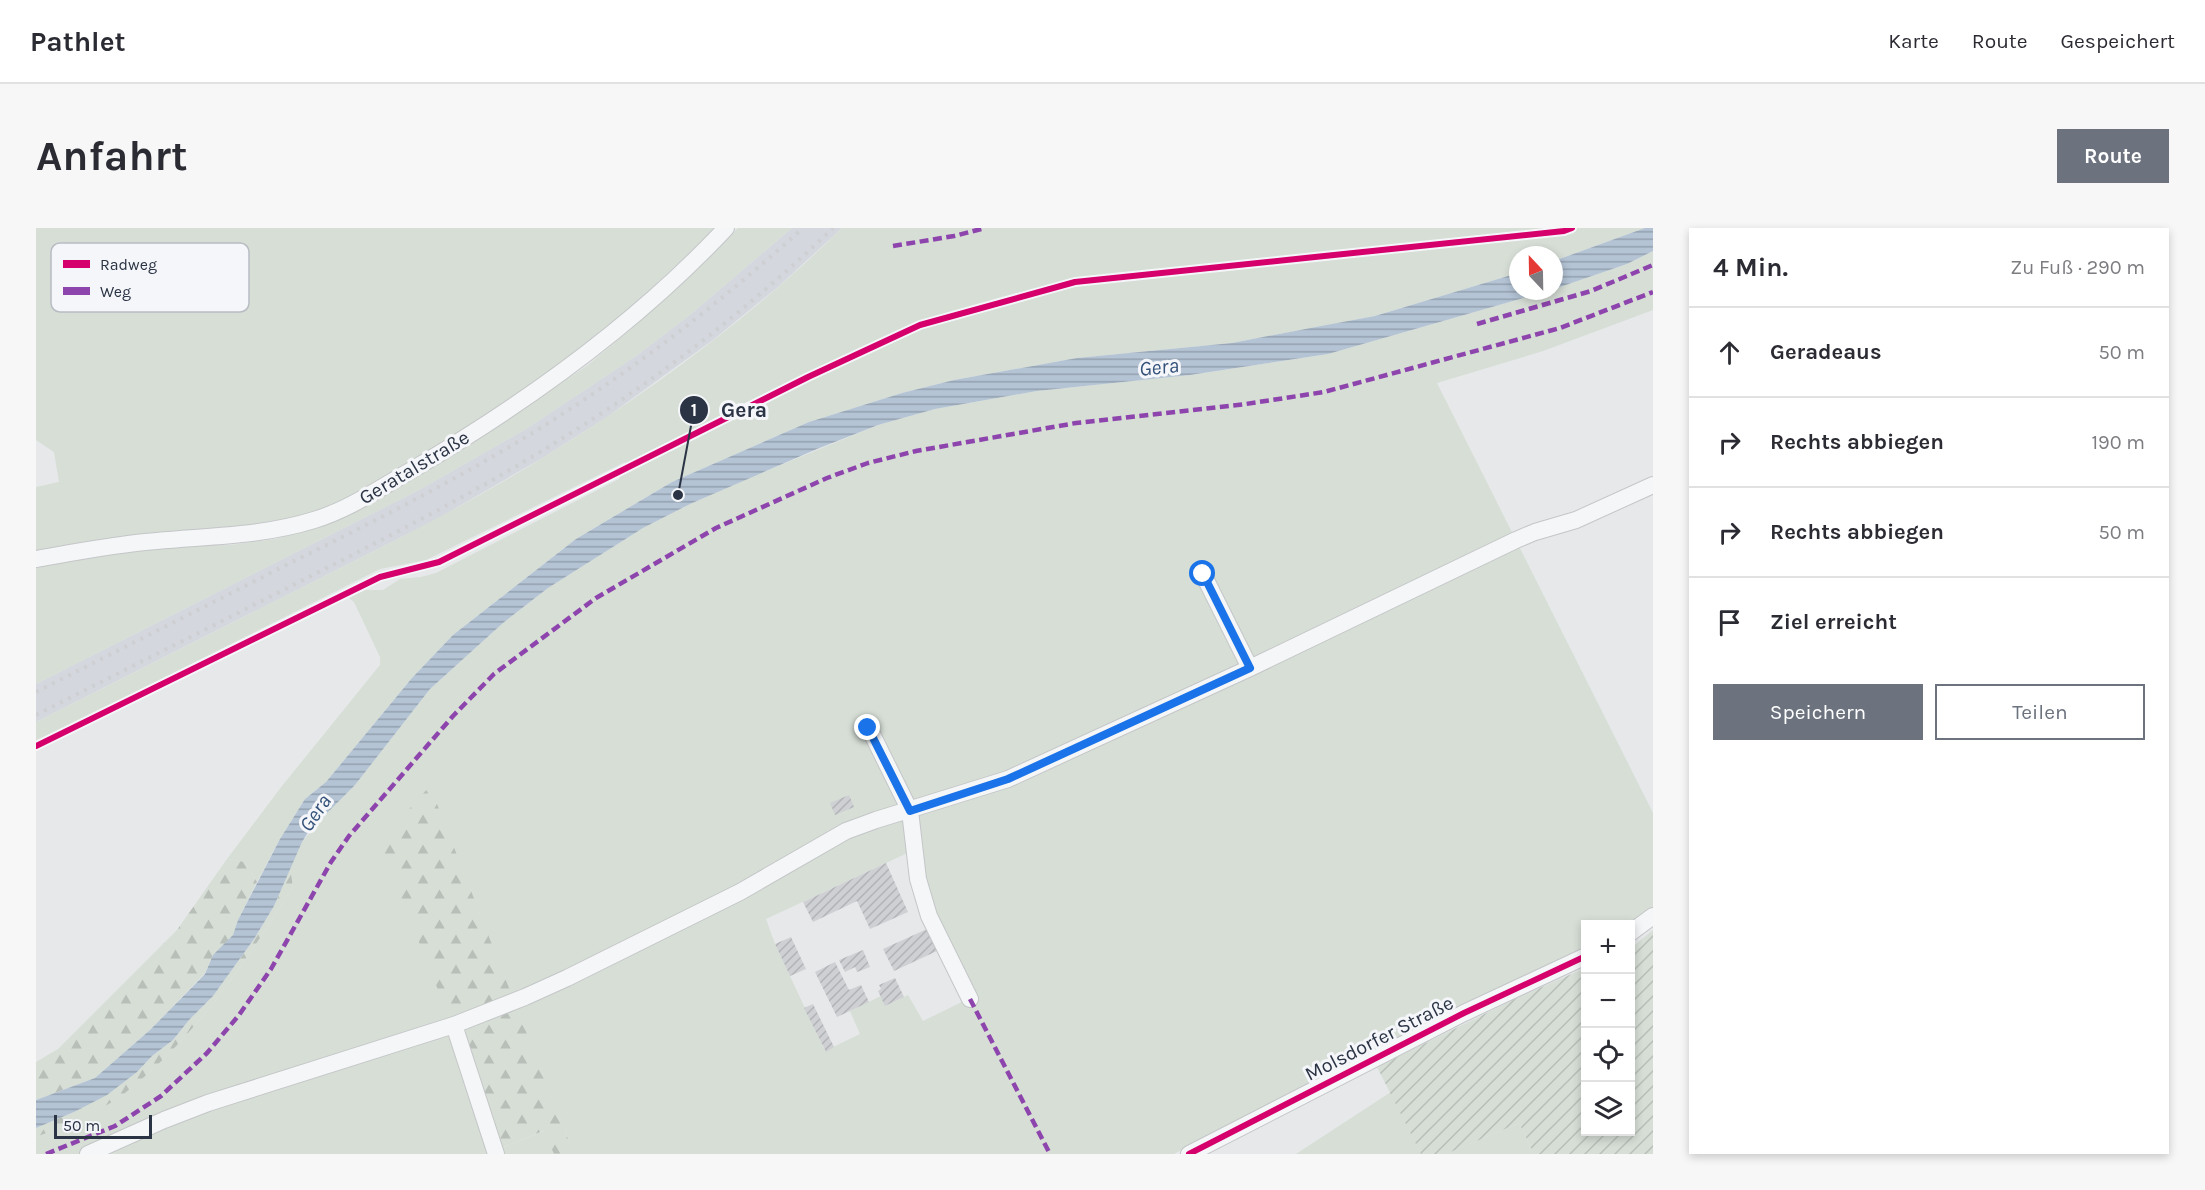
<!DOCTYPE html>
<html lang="de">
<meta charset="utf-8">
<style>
:root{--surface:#fff;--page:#f7f7f7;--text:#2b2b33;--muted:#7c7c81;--line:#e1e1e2;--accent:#6c737f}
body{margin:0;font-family:Karla,sans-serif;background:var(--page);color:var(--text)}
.controls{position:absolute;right:18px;bottom:18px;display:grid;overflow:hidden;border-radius:0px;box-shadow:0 3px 9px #0003}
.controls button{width:54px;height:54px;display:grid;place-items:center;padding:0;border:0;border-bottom:2px solid var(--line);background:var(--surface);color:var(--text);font:30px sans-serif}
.compass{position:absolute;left:1473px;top:18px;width:54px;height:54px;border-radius:50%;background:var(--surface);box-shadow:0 3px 9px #0003;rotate:338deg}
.scale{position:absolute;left:18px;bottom:15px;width:98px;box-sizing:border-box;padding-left:6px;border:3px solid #2b3445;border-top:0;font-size:16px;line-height:21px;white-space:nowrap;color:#2b3445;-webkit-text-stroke:4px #f4f6f9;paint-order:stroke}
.stop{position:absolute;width:18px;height:18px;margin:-14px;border:4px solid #1a73e8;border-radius:50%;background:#fff}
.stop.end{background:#1a73e8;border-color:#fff;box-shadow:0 2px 6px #0008}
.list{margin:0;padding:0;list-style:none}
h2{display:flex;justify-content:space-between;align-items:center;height:78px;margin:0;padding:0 24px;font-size:26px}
h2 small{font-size:20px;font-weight:400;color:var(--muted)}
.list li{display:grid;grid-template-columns:39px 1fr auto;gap:18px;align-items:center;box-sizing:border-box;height:90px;padding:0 24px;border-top:2px solid var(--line)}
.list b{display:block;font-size:22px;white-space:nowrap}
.list em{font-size:20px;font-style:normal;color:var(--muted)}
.actions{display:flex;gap:12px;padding:18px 24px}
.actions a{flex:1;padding:14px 0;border:2px solid var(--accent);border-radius:0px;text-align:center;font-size:21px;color:var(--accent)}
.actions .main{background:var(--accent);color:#fff}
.icon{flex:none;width:33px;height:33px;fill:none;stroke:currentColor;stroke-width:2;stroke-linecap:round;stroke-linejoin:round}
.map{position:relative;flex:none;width:1617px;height:926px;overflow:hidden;border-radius:0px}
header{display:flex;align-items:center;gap:36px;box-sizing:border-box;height:84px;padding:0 30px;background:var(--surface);border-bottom:2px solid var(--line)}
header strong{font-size:28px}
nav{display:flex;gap:33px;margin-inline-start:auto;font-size:21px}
.intro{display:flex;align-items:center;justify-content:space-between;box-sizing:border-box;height:144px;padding:0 36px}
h1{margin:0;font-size:42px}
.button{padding:15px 27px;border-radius:0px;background:var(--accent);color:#fff;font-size:21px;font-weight:700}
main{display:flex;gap:36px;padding:0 36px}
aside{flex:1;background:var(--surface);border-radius:0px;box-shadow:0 3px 9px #0003}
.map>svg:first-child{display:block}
.built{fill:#d4d7dd}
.green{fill:#d6ded6;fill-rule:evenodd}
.forest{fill:url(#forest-firs)}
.garden{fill:url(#garden-furrows)}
.water{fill:url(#water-rules)}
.building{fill:url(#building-hatch)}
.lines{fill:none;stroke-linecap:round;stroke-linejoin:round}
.minor-casing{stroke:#c4c6c8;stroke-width:18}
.minor{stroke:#f5f6f7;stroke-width:16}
.rail{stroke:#cecfd2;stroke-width:4;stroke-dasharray:3 6;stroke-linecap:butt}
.quiet{stroke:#8e44ad;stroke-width:4.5;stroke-dasharray:9 4.5;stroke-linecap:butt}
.cycleway-casing{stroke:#f4f6f9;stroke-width:10}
.cycleway{stroke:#d6006c;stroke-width:6}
.route{stroke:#1a73e8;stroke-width:8}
.labels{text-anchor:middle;stroke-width:6;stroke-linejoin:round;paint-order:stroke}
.street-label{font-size:20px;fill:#2b3445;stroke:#f4f6f9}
.water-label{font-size:21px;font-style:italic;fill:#34527a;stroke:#f4f6f9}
.key{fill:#f4f6f9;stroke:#b8bcc3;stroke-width:1.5}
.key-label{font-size:16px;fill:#2b3445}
.leader{fill:none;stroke:#2b3445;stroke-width:2}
.callout-dot{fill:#2b3445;stroke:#f4f6f9;stroke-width:2}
.mark-label{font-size:18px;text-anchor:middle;font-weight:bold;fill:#fff}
.callout-label{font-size:21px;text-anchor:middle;font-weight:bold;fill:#2b3445;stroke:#f4f6f9;stroke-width:6;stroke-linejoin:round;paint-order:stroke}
</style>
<header>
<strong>Pathlet</strong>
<nav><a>Karte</a><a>Route</a><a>Gespeichert</a></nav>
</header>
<div class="intro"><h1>Anfahrt</h1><a class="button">Route</a></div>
<main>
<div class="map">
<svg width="1617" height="926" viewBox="0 0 1617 926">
<defs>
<pattern id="forest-firs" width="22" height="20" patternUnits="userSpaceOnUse" patternTransform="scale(1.5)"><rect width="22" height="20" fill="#d6ded6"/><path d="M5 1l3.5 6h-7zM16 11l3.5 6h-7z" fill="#b8bfb9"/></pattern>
<pattern id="garden-furrows" width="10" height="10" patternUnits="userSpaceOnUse" patternTransform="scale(1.5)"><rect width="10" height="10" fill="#d6ded6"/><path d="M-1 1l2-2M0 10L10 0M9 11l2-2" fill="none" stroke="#b8bfb9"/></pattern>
<pattern id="water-rules" width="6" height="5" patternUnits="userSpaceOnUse" patternTransform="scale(1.5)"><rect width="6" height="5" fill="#b4c4d5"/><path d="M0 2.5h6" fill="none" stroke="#93a0af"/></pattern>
<pattern id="building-hatch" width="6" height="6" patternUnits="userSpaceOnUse" patternTransform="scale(1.5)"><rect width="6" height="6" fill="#ced0d3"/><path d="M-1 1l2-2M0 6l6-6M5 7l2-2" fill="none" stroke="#b1b3b6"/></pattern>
</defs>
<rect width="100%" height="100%" fill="#e6e8ea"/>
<path class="built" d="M756,0h50l-63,58 -66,54 -106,77 -63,40 -109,63 -399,202v-38l383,-194 107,-61 110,-73 55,-42z"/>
<path class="green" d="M0,0h680l-89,83 -91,71 -118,77 -62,36 -42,19 -44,11 -234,27v-65l23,-5 -5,-30 -18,-12z
M702,0h54l-101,86 -55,42 -110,73 -107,61 -383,194v-119l122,-18 72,-2 45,-6 44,-12 43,-19 114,-67 112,-76 49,-41z
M806,0h803l-91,33v-6h-36v18l-143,43 -143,27 -155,15 -123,22 -52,13 -93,29 -137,60 -96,57 -123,96 -41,43 -86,104 -21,17 -25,40 -23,43 -12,-20 -18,-3 55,-73 98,-121v-8l-26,-55 -5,-4 16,-8h18l17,-11 21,-2 15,-4 183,-94 6,-17 -199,98 -46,9 -344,173v-20c81,-41 162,-82 243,-123 89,-45 180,-89 265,-142 106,-65 209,-141 298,-229z
M1617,23v59l-110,41 -106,32 216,430v95l-22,17 -45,-1 -1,24 -337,167 -74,39h-600l-144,-367 71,361 43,-17 10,23h-518v-17c31,-12 67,-26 94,-48 68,-55 116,-128 163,-202l-3,-20 12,-25 28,-33 25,-24 75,-96 73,-66 45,-35 95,-60 47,-24 64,-28 124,-51 57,-16 102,-18 153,-16 138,-21 220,-63h6v-2l73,-25zM882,620l14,66 40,83 -49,24 -15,-26 -22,11 -5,-10 -31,15 10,23 -35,17 -50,-107 -9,-25z
M1355,864l30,62h-125z
M1483,895l15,31h-88z"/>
<path class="forest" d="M394,558l144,368h-20l-11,-23 -42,17 -122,-306z
M191,631l18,3 12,20 -19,38 -5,16 -20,19 -8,18 -55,57 -55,48 -59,22v-38l22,-13 119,-119z
M254,639l3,20c-47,74 -95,147 -163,202 -26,22 -63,36 -94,48v-9l38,-16 63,-40 15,-16 21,-16 16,-20 24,-24 41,-57 20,-33z"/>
<path class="garden" d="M1617,702v224h-119l-15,-31 -73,31h-25l-44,-87 140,-69 68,-30 1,164h44l1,-184z"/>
<path class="water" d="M1609,0h8v23l-26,13 -73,25v-28z
M1482,45v18h30l-220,63 -138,21 -153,16 -102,18 -57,16 -61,24 -127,55 -47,24 -95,60 -45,35 -73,66 -75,96 -46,46 -7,11 -28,64 -20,33 -41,57 -24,24 -16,20 -21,16 -15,16 -30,23 -33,17 -38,16v-28l59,-22 55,-48 55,-56 8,-19 20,-20 5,-15 42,-81 25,-40 21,-17 86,-104 41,-43 123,-96 96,-57 137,-60 93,-29 52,-13 123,-22 155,-15 89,-17 54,-10z"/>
<path class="building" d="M813,567l5,12 -19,8 -5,-12z
M850,635l22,49 -38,17 -13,-28 -44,21 -10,-20z
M891,701l10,22 -43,20 -11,-22z
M755,709l15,32 -16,7 -15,-32z
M827,722l7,17 -13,5 -2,-5 -10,5 -6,-12z
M799,734l14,28 12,-5 8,17 -32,15 -22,-45z
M859,750l9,19 -19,9 -7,-15 3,-2 -2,-4z
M777,776l21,43 -8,5 -22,-44z"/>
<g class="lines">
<g class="minor-casing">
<path id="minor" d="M0,331c40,-7 80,-15 121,-18 53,-5 106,-5 157,-21 34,-10 66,-32 96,-49 113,-66 227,-148 316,-243
M1167,346l47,94
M833,500l41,83 8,68 11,37 41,83
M1594,705l23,-17
M418,797l42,129
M52,926l76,-34 44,-17 246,-78 71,-28 42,-19 173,-86 106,-61 30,-11 132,-41 242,-111 266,-128 19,-8 41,-12 77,-35
M1153,926l275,-141 122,-57"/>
</g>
<use href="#minor" class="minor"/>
<path class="rail" d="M0,464c85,-43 170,-86 254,-129 81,-40 162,-81 239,-128 98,-60 189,-130 274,-207
M0,487c88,-45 177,-89 265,-134 93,-47 185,-94 273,-150 92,-58 180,-127 259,-203"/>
<path class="quiet" d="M857,18l61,-10 31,-8
M1441,96l114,-33 62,-26
M934,771l80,155
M10,926l69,-28 46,-30 46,-43 32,-38 32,-46 60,-107 18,-26 104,-120 41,-42 102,-76 120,-70 111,-50 41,-15 48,-12 160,-28 170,-19 78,-12 236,-64 93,-36"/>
<g class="cycleway-casing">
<path id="cycleway" d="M0,518l344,-169 59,-15 369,-185 112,-52 155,-43 489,-51 8,-3
M1153,926l275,-141 122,-57"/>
</g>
<use href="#cycleway" class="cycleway"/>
</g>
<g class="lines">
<path class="route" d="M832,500l42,83 98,-32 242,-111 -47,-94"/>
</g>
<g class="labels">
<g class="street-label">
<text transform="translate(378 239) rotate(-31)" y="7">Geratalstraße</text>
<text transform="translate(1343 810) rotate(-27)" y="7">Molsdorfer Straße</text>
</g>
<g class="water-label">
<text transform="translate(1123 139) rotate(-6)" y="7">Gera</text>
<text transform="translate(279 585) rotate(-56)" y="7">Gera</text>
</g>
</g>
<rect x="15" y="15" width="198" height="69" rx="9" class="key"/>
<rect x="27" y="32" width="27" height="8" fill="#d6006c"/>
<rect x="27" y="59" width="27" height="8" fill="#8e44ad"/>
<g class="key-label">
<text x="64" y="42">Radweg</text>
<text x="64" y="69">Weg</text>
</g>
<path class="leader" d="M642 267L658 182"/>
<g class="callout-dot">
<circle cx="642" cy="267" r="6"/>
<circle cx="658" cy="182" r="15"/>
</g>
<g class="mark-label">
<text x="658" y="188">1</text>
</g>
<g class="callout-label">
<text x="708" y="189">Gera</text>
</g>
</svg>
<div class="controls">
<button>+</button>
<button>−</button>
<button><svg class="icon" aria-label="locate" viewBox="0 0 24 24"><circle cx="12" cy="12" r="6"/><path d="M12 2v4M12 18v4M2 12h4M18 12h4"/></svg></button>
<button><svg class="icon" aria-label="layers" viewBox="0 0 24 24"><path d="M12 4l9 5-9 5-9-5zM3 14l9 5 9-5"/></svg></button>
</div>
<svg class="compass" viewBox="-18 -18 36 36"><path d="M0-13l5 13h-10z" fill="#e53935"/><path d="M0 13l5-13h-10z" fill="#7c7c81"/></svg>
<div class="scale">50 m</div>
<div class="stop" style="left:1167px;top:346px"></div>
<div class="stop end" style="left:832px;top:500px"></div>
</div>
<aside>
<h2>4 Min.<small>Zu Fuß · 290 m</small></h2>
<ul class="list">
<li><svg class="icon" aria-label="ahead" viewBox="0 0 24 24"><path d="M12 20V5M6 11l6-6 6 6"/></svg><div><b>Geradeaus</b></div><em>50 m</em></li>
<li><svg class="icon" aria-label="right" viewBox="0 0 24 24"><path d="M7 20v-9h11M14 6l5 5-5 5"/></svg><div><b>Rechts abbiegen</b></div><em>190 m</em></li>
<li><svg class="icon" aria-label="right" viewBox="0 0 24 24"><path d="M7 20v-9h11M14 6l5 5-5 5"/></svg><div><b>Rechts abbiegen</b></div><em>50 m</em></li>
<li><svg class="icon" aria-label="arrive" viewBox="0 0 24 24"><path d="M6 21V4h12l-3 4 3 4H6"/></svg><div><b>Ziel erreicht</b></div></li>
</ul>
<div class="actions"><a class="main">Speichern</a><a>Teilen</a></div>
</aside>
</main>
